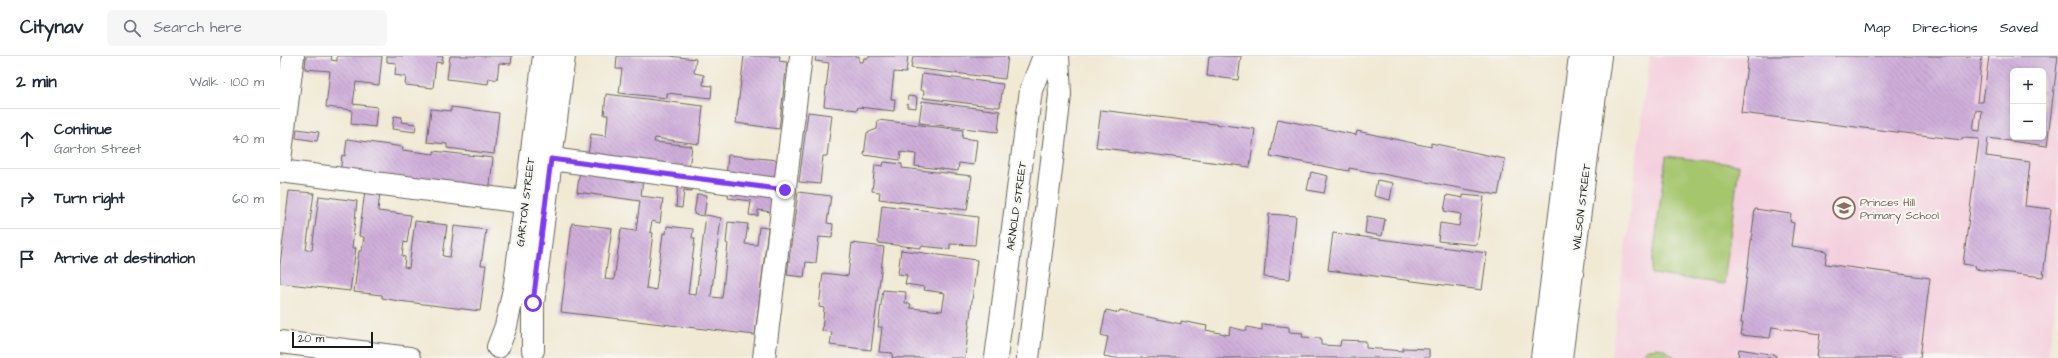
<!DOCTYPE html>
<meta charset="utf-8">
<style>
:root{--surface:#fff;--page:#f6f6f7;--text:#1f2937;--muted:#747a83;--line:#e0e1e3}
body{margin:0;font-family:"Architects Daughter",sans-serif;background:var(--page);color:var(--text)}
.controls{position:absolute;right:12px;top:12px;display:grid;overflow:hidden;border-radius:6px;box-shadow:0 2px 6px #0003}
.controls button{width:36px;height:36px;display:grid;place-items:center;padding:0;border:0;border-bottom:1px solid var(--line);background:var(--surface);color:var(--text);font:20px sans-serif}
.scale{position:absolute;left:12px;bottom:10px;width:81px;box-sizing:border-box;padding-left:4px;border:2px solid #1c1c1c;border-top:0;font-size:11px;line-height:14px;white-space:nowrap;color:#1c1c1c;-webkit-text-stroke:3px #f6f6f2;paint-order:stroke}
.stop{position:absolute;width:12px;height:12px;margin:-9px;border:3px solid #7c3aed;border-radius:50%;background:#fff}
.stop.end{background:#7c3aed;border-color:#fff;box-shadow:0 1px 4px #0008}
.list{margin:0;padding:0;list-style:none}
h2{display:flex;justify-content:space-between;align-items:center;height:52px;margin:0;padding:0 16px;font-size:17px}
h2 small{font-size:13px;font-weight:400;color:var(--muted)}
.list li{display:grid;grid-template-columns:26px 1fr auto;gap:12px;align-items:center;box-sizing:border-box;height:60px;padding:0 16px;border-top:1px solid var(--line)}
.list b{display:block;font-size:15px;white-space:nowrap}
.list p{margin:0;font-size:13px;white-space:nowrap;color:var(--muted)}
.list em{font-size:13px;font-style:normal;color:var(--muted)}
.icon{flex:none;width:22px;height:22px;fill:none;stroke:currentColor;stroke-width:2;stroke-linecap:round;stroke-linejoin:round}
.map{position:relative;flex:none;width:1778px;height:302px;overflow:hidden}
header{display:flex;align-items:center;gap:24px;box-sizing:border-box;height:56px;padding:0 20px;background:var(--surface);border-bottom:1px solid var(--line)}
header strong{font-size:19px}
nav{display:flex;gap:22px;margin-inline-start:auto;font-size:14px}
.search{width:280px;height:36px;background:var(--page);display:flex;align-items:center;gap:10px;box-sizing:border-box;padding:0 14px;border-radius:6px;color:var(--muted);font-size:15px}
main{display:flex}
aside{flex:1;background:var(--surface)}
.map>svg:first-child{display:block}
.built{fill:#f4cfdd;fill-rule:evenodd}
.park{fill:#a6c66e;stroke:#617145}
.building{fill:url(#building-back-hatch);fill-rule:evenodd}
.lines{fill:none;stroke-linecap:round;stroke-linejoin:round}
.minor-casing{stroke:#67645c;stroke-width:24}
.minor{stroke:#fff;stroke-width:22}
.route{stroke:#7c3aed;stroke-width:5}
.labels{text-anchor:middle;stroke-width:4;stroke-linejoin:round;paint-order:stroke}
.street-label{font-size:11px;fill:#1c1c1c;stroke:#f6f6f2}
.education-label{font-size:11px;fill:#785e54;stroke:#f6f6f2;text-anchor:start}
</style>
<header>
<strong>Citynav</strong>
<div class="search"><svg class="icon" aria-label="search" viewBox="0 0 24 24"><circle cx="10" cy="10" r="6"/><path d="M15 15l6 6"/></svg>Search here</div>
<nav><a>Map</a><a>Directions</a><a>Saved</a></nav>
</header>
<main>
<aside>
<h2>2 min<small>Walk · 100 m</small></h2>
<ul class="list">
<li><svg class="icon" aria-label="ahead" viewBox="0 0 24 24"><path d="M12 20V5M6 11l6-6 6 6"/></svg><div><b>Continue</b><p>Garton Street</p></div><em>40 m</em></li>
<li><svg class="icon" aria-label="right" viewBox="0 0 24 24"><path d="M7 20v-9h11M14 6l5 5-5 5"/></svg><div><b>Turn right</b></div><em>60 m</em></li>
<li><svg class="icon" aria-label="arrive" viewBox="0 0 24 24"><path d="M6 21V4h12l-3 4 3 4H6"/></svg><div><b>Arrive at destination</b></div></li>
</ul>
</aside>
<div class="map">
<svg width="1778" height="302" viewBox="0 0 1778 302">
<defs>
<pattern id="building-back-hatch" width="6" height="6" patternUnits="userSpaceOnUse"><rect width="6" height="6" fill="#cfaeda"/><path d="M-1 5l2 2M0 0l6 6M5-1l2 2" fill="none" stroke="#b195ba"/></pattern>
</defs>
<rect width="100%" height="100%" fill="#f6f6f2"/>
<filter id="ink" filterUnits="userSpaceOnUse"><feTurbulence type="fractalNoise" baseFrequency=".025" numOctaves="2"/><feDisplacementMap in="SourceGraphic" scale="8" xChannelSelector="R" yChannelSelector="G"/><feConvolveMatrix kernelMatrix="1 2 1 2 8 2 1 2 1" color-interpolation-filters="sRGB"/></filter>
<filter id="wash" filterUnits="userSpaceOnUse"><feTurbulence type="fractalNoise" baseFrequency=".012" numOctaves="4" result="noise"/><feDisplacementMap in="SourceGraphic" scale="16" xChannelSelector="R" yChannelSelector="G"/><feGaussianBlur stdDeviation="0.9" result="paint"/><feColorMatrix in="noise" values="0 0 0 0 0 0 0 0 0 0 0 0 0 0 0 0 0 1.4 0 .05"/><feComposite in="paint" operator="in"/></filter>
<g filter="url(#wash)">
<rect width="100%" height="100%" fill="#f1e9d4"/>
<path class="built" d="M1370,0h408v222l-10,80h-437zM1733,15h30v66h-30z"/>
<path class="park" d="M1386,100l73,9 -15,119 -73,-10z
M1377,292l7,1 12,9h-40l12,-9z"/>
<g id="blocks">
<path class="building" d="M26,0h26l-1,4 6,1v-5h45l-3,29 -23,-3 -3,22 24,3 -2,20 -24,-3 1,-14 -26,-3 4,-36 -25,-2z
M107,0h56l-1,7 -6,-1 -3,26 -28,-3 1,-8 -11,-2 1,-12 -9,-1z
M170,0h62l-1,8 -12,-1 -2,17 -8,-2 -1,6 -41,-5z
M337,0h52l27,3 -2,14 10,2 -1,10 9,1 -1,12 -44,-5v5l-48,-5 3,-24h-6z
M464,0h36l-1,5 8,1 -8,67 -43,-6z
M536,0h43v6h4l1,-4h5v-2h39l-2,17 -12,-1 -3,27h4l-1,12 -36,-4 -1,3 -33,-4 5,-43 -14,-2z
M633,0h95l-3,23 -94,-11z
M929,0h32l-3,24 -31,-4z
M1468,0h234l-5,46h6l6,-46h69l-11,90 -59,-8 -2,18 44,6 -5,44 26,3 -8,68 -68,-8 1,-3 -13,-2 16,-125 -16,-1 -1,2 -221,-27zM1733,15h30v66h-30zM1696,54l6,1 -2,20 -7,-1z
M642,18l81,10 -3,23 -77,-9 1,-7 -4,-1z
M326,38l97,12 -4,38 -44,-6 -1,4 38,4 -3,22 -101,-12 3,-22 15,2 2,-21h-4z
M628,40l9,1 -1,11 -9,-1z
M642,45l78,10 -2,21 -79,-9z
M171,51l48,6 -5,41 -47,-6v-4l-20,-2 4,-33 20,2z
M821,54l154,19 -5,38 -154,-20z
M528,56l24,3 -5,41h-4l-3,28 -21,-2z
M114,60l8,1 -1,5 15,2 -1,8 -23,-3z
M998,63l78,16 1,-4 74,16v-4l74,16 -7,36 -149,-27v3l-79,-15z
M598,64l85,10 -1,8 15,2 -3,25 -15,-2 -1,8 -43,-5 1,-12 -15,-2 -1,8 -36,-5 3,-22 10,-4z
M17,73l22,3 -2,9 -21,-3z
M67,83l56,8 -1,3 32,4v-3l59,7 -4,36 -149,-18 2,-21 3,1z
M448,99l49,5 -3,23 -48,-6z
M604,106l18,2v4l70,8 -5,34 -88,-11 1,-7 -8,-1 3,-26 8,1z
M300,114l63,8 -2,18 22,3 -3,24 -8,-2 -2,11 3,1 -7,55 10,2 7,-57 3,1 1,-8 26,3 -1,9h3l-7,56 8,1 10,-80 15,3 -10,79 11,1 6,-54 -2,-1 2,-21 20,2 -3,20 12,1 2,-18 9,1 -13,107 -194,-23 11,-89 40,5 -7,51 9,1 7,-51 15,2 4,-30 -63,-9z
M1031,116l17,4 -4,17 -17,-3z
M1097,124l16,3 -3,17 -16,-4z
M398,127l15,2 -1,6 -8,-1 -2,18 -6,-1z
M449,134l44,5 -2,17 -13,-2v6l-9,-1 2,-14 -23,-3z
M9,135l25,2 -8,57h6l7,-54 38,5 -5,47h4l-6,43 -70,-8v-18z
M85,135l15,1 -2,19 33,4 -4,28 -3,-1 -2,14 3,1 -1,10 5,1 6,-47 32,4 -4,31 7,1 4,-31 32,4 -5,35h5l-6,46 -81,-10 -17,-3v-3l-28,-3 5,-41h3l2,-14 -5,-1z
M518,136l33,4 -4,27 6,1 -1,14 -13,-1 -3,26 -10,-1 -2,15 -17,-2z
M417,138l10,1 -3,21 -10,-2z
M1167,139l16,3v-3l21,2 -7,48 -39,-4 2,-18 19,3 2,-12 -17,-3z
M602,149l96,12 -3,28 -25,-1v5l-29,-3v2l-43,-5z
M1475,153l36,5 -1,8 4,1 -3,23 36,5 -2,13 105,14 -10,80h-103l3,-24 -48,-7 -2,11 -29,-3 2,-12h-2z
M989,158l27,2 -6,63 -26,-2z
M1087,160l18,3 -3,17 -17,-3z
M1053,177l154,20 -5,37 -154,-20z
M572,187l32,4 -13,103 -41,-5 2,-13 -10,-1 2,-23 -5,-1 4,-34 25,3z
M621,194l76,10 -12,98h-73l1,-5 -14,-1 3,-25h-4l5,-37 23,2 -1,11 6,1 -1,4 32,3 3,-18 -21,-3 1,-3 -20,-3 2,-9 -9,-1z
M826,254l13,3 1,-2 61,13v-3l26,5 -1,4 23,5 1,-8 16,4 1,-4 15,3v-6l27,3v5l14,1 -1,4 19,1v7l19,1 1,-6 25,1v7l37,3v-3l26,1v9h-315l-10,-2 4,-19 -7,-2z
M1459,293l37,6 -1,3h-37z"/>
</g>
</g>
<g filter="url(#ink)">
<use href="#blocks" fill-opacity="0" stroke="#67645c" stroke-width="1"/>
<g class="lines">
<g class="minor-casing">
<path id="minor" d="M256,101l249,33
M0,104l13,-104
M0,115l260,33
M0,286l129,16
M218,291l8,-21 9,-42 29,-228
M253,294v-47l31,-247
M484,302l37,-302
M716,302l35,-268 13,-34
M748,302l32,-263 -2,-39
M1262,302l38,-302
M1281,302l39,-302"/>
</g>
<use href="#minor" class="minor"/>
</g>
</g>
<g class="lines" filter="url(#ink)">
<path class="route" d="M253,247l18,-144 234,31"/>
</g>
<defs>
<g id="school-ring" transform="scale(1.15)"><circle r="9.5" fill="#f6f6f2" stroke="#8d6e63" stroke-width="1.5"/><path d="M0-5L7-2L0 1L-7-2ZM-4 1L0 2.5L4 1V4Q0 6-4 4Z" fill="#8d6e63"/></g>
</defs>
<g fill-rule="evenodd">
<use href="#school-ring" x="1564" y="152"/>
</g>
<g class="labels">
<g class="street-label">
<text transform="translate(245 146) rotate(-83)" y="4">GARTON STREET</text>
<text transform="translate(736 150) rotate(-82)" y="4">ARNOLD STREET</text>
<text transform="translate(1301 151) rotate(-83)" y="4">WILSON STREET</text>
</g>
<g class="education-label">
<text x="1580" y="150">Princes Hill<tspan x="1580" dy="13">Primary School</tspan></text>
</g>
</g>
</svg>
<div class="controls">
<button>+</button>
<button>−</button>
</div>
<div class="scale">20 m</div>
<div class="stop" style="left:253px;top:247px"></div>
<div class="stop end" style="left:505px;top:134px"></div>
</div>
</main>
